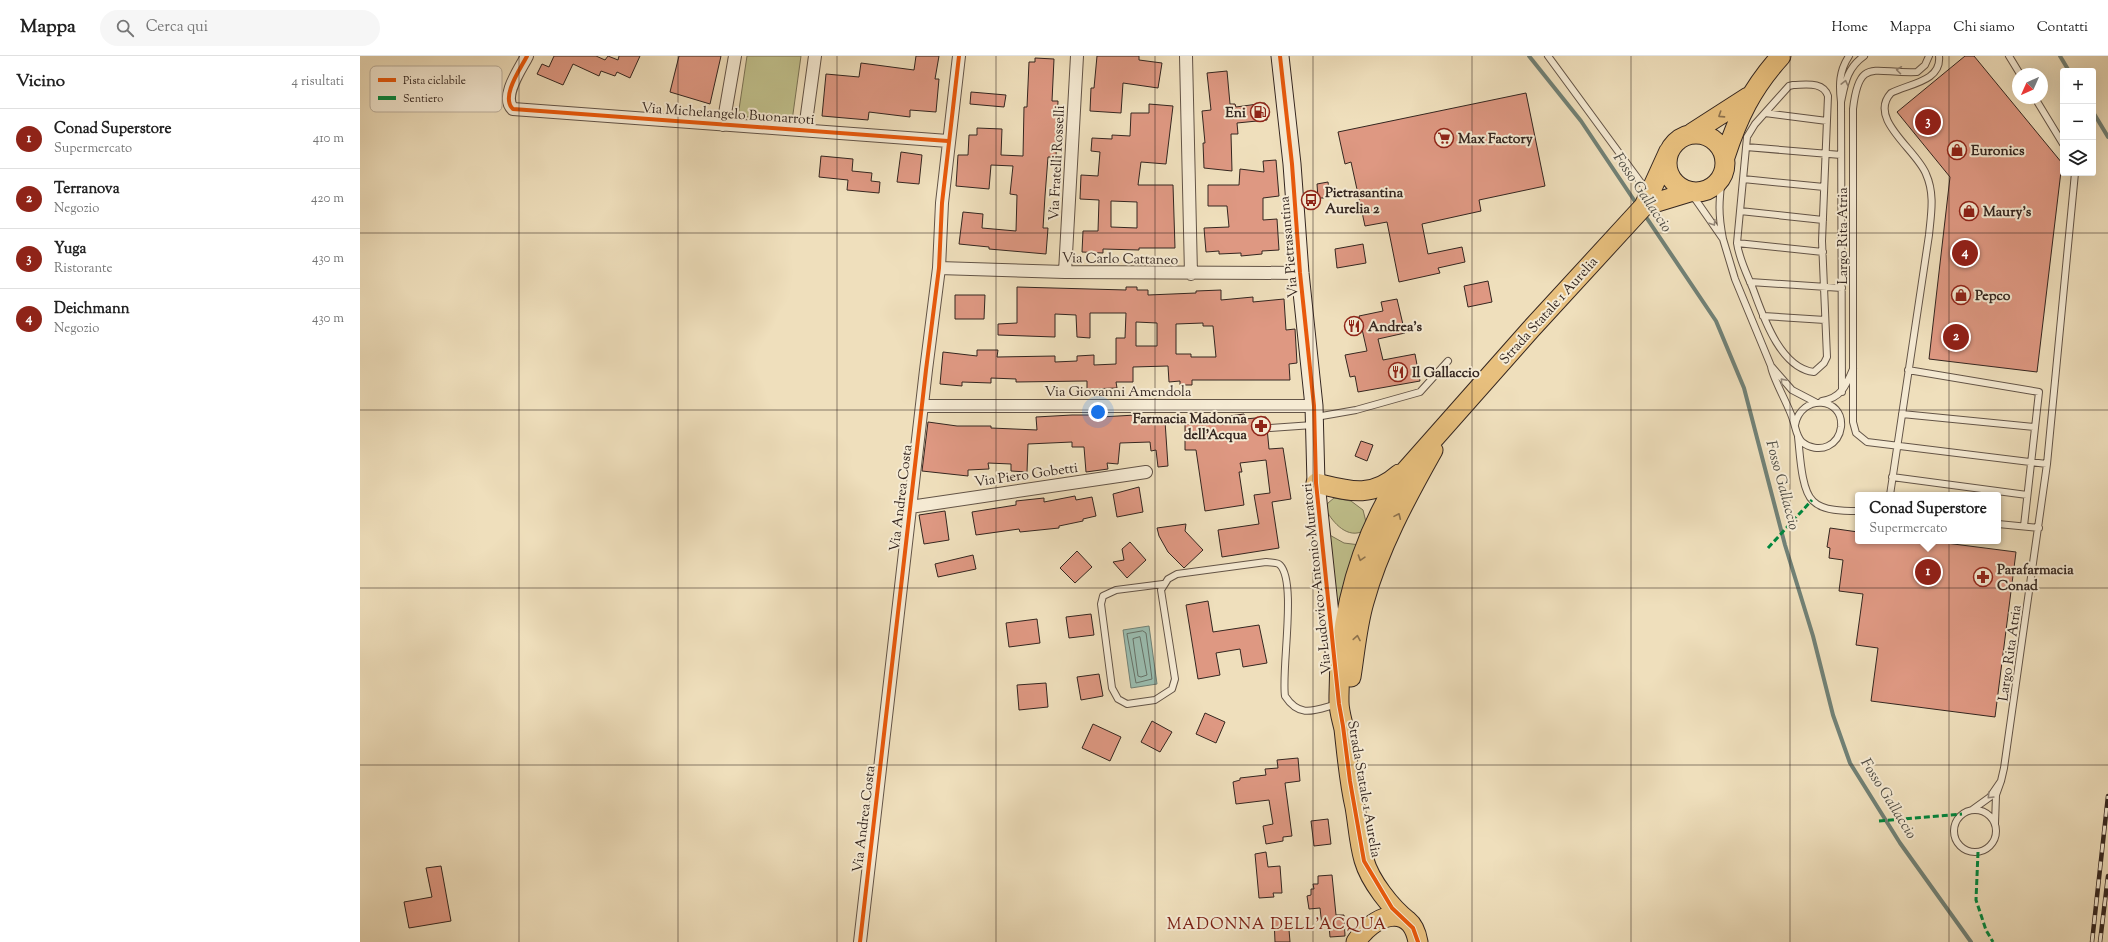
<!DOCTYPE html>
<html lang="it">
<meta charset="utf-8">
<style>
:root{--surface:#fff;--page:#f6f6f6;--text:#222;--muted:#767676;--line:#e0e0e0;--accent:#8f2418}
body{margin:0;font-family:"Sorts Mill Goudy",serif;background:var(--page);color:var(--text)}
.controls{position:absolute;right:12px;top:12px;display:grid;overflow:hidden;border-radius:4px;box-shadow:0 4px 16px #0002}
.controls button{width:36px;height:36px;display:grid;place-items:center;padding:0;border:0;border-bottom:1px solid var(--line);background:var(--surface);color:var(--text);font:20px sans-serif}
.compass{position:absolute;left:1652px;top:12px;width:36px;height:36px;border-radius:50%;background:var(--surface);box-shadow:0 4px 16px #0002;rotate:225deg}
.you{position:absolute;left:738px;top:356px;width:14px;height:14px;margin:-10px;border:3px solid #fff;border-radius:50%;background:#1a73e8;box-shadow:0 0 0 6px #1a73e833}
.badge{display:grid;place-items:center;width:26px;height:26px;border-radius:50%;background:var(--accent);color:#fff;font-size:13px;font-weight:700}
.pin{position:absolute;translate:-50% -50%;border:2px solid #fff;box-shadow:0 1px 4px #0006}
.popup{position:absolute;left:1495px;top:436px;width:146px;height:52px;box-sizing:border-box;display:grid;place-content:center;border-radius:4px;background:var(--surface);filter:drop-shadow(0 1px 3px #0005);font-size:13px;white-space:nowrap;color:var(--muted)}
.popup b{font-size:15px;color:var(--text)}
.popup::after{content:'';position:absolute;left:50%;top:100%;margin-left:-8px;border:8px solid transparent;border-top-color:var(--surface)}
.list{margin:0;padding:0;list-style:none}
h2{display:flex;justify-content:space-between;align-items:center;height:52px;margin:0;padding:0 16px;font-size:17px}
h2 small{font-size:13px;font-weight:400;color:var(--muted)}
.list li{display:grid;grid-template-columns:26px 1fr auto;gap:12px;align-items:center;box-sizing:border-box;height:60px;padding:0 16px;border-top:1px solid var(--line)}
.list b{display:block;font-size:15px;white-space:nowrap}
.list p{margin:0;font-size:13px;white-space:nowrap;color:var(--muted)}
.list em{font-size:13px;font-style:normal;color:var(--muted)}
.icon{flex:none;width:22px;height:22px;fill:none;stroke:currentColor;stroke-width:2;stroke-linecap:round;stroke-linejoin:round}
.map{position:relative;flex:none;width:1748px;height:886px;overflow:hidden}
header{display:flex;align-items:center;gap:24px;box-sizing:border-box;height:56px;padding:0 20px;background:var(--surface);border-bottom:1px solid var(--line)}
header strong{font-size:19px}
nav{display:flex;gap:22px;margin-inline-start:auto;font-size:14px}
.search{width:280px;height:36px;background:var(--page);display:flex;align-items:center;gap:10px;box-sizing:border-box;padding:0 14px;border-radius:22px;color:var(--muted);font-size:15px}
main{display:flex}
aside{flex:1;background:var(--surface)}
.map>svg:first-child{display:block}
.green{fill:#c0c08c;stroke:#7a7356}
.water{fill:#9abdb0;stroke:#718176}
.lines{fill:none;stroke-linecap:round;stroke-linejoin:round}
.shore{stroke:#677268;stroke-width:1}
.stream{stroke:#718176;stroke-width:4}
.building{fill:#de9882;stroke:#342620;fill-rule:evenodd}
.lane-casing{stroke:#635447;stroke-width:8}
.street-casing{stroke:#635447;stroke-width:14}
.secondary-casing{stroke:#342620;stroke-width:19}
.primary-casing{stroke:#342620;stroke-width:21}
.lane{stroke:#f5ead3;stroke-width:6}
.street{stroke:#f5ead3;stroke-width:12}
.secondary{stroke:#f5ead3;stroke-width:17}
.primary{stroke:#e8c07e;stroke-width:19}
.rail-casing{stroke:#342620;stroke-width:4.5}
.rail{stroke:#f5ead3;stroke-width:3;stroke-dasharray:9;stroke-linecap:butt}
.quiet{stroke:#00873e;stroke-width:3;stroke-dasharray:6 3;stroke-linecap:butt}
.cycleway-casing{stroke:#f5ead3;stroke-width:6}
.cycleway{stroke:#e8590c;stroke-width:4}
.oneway{stroke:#94887a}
.oneway2{stroke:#8e734f}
.grid{fill:none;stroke:#342620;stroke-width:1;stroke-opacity:0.55}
.labels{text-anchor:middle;stroke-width:4;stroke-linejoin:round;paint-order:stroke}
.poi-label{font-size:14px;font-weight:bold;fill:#342620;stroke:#f5ead3;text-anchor:start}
.street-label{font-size:14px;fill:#342620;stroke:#f5ead3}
.water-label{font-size:15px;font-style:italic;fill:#4e4c44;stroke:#f5ead3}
.quarter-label{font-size:16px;letter-spacing:1px;fill:#7a1f14;stroke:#f5ead3}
.key{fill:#f5ead3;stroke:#bbaf9d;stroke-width:1}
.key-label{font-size:11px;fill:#342620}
</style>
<header>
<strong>Mappa</strong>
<div class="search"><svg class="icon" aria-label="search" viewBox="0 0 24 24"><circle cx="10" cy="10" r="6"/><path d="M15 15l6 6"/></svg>Cerca qui</div>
<nav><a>Home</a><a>Mappa</a><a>Chi siamo</a><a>Contatti</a></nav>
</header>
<main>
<aside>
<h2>Vicino<small>4 risultati</small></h2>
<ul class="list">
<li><span class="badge">1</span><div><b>Conad Superstore</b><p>Supermercato</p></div><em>410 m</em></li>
<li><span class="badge">2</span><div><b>Terranova</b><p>Negozio</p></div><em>420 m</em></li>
<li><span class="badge">3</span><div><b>Yuga</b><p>Ristorante</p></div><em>430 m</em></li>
<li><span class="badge">4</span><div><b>Deichmann</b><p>Negozio</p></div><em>430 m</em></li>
</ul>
</aside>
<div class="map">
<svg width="1748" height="886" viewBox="0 0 1748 886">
<rect width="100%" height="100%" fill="#efdfbc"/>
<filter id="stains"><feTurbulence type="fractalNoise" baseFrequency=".005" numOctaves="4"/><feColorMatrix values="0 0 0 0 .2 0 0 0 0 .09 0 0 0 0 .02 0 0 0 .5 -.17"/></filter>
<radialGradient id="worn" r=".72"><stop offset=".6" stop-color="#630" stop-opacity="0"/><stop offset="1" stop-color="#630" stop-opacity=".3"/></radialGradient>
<path class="green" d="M387,0h54l-9,65 -54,-5z
M974,442l17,3 12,9 3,12 -5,10c-16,6 -30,-12 -36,-24l3,-5z
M966,477l18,10 16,2 -22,77z"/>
<path class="water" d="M789,570l8,58 -26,4 -8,-58z"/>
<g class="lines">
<path class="shore" d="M783,575l3,2 6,46 -16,4 -9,-49z
M780,581l7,38 -6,2 -3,-1 -5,-37z"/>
<path class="stream" d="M1169,0l52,65 57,85
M1700,0l9,15
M1733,56l15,25
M1284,158l72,107 28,67 41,157 28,91 20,79 17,48 50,80 71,99"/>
</g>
<path class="building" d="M194,0h42l9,4 3,-4 10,4 1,-4h21l-10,22 -13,-6 -2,4 -14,-5 -2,5 -26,-12 -10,21 -26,-11 5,-10 7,3z
M319,0h42l-11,48 -40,-12z
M556,0h23l-4,23h4l-3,33 -26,-2v7l-41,-5 -1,8 -46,-4 4,-42 33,3 2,-14 53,7z
M737,0h42v4l23,3 -4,25 -35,-5 -2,30 -31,-2 1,-23h3z
M1605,0h9l88,107 -25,209 -108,-13 21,-182 -53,-65z
M675,2l19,1 -2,42h6l-2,56h-8l-3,39 -2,32h5l-2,26 -57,-5v-2l-30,-3 4,-32 20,2 -1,14 34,3 1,-36 -7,-1 3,-28 -22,-1 -2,24 -33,-3 2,-31h10l1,-20h8v-7l25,1 -1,26 22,1 1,-49h3l2,-45h6z
M867,15l3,33h5l1,3 29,-4 2,17 -30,3 1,11h-7l1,37 -28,-3 -1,-25h2l-3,-32 9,-1 -4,-37z
M611,36l35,3 -2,12 -34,-3z
M1166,37l19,93 -66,14 2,11 -59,13 6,30 34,-7 3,15 -27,6 2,5 -41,9 -12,-60 -22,4 -14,-64 -6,2 -7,-32z
M789,48l24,2 -7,58 -25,-2 -3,23h35l2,63h-36v2l-36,-1v4l-21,-1 1,-21h15l1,-31 -19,-1 1,-24 17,1 2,-24 -9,-1 1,-13 20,1v-4l18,1 1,-23h18zM751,145l26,1v26l-26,-1z
M541,96l21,3 -3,29 -22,-2z
M461,100l32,3 -1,12 20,2 -1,8 9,1 -1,11 -32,-3 1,-10 -29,-3z
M916,104l3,36 -16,2v22l14,-1 2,31 -17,1v3l-21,2v-3l-22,1v-3l-13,1 -2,-24 25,-1 -2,-21h-19v-21h31l1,-16 24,3 -1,-11z
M968,126l2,16h-12l-1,-14z
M1003,188l3,19 -29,5 -2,-19z
M1128,225l4,21 -24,5 -4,-21z
M657,231l109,3v-3h11v3h11v5l48,-2v-2l25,-1v10l32,-3v5l31,-3 2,31 9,-1 2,34 -8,1 1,16h-98v5h-12v-4l-11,1 -1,-16 -35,1v15h-17l1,6 -30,1v-8l-71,1v-3l-25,-1v5l-29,-1v4l-22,-2 3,-32 34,4v-6h21l-1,7 58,-1v6l22,-1v-5l17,-1v10l22,-1v-26h9l1,-25h-36v25l-13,-1 -1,-22 -21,-1v23l-57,-2v-11l19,-1zM776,266l21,1v23h-21zM843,267v3h10l3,31h-25v-3h-15v-30z
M595,239h30l-1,24h-29z
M1037,243l8,34 -27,6 5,21 32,-6 5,27 -62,11 -3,-16 -5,1 -5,-22 22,-4 -8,-35 24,-5 -2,-9z
M884,358l1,5 21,-2 3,32 14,-1 8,51 -19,3 7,46 -57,9 -4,-27 41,-6 -5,-29 16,-2 -4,-33 -26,3 2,9h-3l5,33 -39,6 -9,-61h-11v-26h45l-1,-8z
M712,359h28v2l36,-2 1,8 28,-2 3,45 -10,1 -2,-17 -5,1 -1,-9 -30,1 -2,21 -11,-1 1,6 -22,3 -2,-25h-12v-5l-44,2 -1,28 -16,-1v-7l-23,-1 1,6 -21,1v6l-46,-5 6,-49 29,4h34v2l46,2 -1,-13z
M1001,385l12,4 -6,16 -12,-5z
M779,431l4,25 -26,5 -4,-23z
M715,440l1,4 16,-3 4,19 -13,3v2l-24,5v2l-39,4 -1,-3 -43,6 -4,-23 44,-7v-4l28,-3v4z
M585,455l4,29 -25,4 -5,-29z
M826,468l-1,7 18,19 -19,18 -16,-16 -9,-16 -2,-8z
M1470,472l28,4v9h72l86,11 -21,165 -124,-16 7,-53 -22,-3 7,-51 -24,-3 4,-31 -14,-2 1,-10 -3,-1z
M770,486l16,18 -19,18 -14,-16 11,-2 -2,-11z
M717,495l15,16 -17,16 -15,-15z
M613,499l3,14 -38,8 -3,-13z
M848,545l5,31 46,-7 8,38 -24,4 -3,-18 -24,4 4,22 -22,4 -12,-74z
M731,558l3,21 -25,3 -3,-21z
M677,563l3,24 -31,4 -3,-24z
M739,618l4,22 -22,4 -4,-23z
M686,627l2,24 -29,3 -2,-25z
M845,657l20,9 -9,21 -20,-9z
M792,665l20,11 -12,20 -19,-10z
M733,668l28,13 -11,24 -28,-13z
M938,702l2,23 -15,2 7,53 -9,1v4l-17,3 -3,-18 10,-2 -4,-24 -33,4 -3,-22 7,-2v-2l26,-3 -1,-6 13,-1 -1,-8z
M968,763l3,25 -17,2 -3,-25z
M906,796l2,15 12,-1 2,27h-9l1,4 -15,1 -4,-44z
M81,810l10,55 -42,7 -5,-26 28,-5 -6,-29z
M972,819l4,40h8l1,21 -15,1 -1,-12 -7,1 -2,-18 -11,1 -2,-13 4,-1v-6h3l-1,-5h5v-8z
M928,861l2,25h-15l-1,-24z"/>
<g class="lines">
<g class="lane-casing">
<path id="lane" d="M1188,0l94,128
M1489,0c-10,15 -10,29 -8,46 4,-19 6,-34 23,-46
M1569,0l-4,9 -8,7c-43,2 -58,-16 -64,37v313l3,11 11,9 180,22
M1649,0l11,18
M1433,29c12,0 30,-4 35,11l-6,145 5,116 -3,6 -10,9c-34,-4 -51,-56 -61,-83 -6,-15 -14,-30 -16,-46l10,-106 8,-13 34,-38z
M1675,42l28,46
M1481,46l1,290
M1405,57l62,8
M1386,91l95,8
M1383,123l81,8
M1331,137l32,46c-5,-26 -4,-37 -1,-63
M1380,155l83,9
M1363,183l12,40 36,87
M1377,187l86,9
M1390,226l92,6
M1403,260l62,4
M1548,314l131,22 -15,134
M1462,345c19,-3 24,-15 31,-32
M1542,358l133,13
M956,361l40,-7 64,-18 28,-31
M1435,369c6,-32 49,-28 46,2 -1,8 -5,15 -13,19 -8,4 -19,2 -26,-4 -6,-6 -6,-14 -9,-22 -3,-12 -22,-45 -22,-54l21,24 23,12
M910,372l43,-3
M1438,381c2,16 3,53 15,64 10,10 31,10 45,10
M1532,421l135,18
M1530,439l39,-260c2,-21 6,-41 -3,-61 -9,-24 -59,-55 -35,-81 16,-9 51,-11 48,-37
M1638,468l41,4
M803,528l-47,6 -13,6 -2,8 11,84 6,11 9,5 28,-4 17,-11 3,-10 -14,-89 7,-11 9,-5 89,-12c5,1 11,0 14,3 17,17 1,105 5,131 15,23 30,14 52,8
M1641,725l3,-13 43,-304 28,-291
M1612,754l18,-13 11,-16 -5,14 -1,29
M1594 775a21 21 0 1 1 42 0a21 21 0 1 1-42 0Z"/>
</g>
<g class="street-casing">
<path id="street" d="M167,0c-6,12 -27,41 -14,53l435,32
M826,0l5,218
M363,69l12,-69
M445,73l10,-73
M579,212l126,4 235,1
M705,216l12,-216
M562,350h392
M550,451l236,-35
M500,886l66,-572 13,-102 3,-65 17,-147"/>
</g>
<g class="secondary-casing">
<path id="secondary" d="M920,0l12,108 8,109 14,133 2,77 19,178"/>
</g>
<g class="primary-casing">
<path id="primary" d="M1332,77l56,-36
M1307 107a29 29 0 1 1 58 0a29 29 0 1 1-58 0Z
M1365,101c13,-40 27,-69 56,-101
M1284,150l46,-14
M956,427c33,8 55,16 83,-9
M991,621c4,-25 6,-51 13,-75 15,-54 42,-104 69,-152
M1048,865c-17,-13 -38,-40 -44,-61 -5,-17 -6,-36 -9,-53 -6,-26 -8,-52 -11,-78 -2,-9 -5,-18 -5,-27 -1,-80 19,-157 61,-225l131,-148 113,-123 25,-55
M996,886c16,-26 55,-42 62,0"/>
</g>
<use href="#lane" class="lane"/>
<use href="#street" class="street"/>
<use href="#secondary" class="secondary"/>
<use href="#primary" class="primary"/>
<g class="rail-casing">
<path id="rail" d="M1732,886l16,-146
M1740,886l8,-66"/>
</g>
<use href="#rail" class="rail"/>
<path class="quiet" d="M1408,492l44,-48
M1519,765l83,-7
M1618,796l-2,48 10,30 7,12"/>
<g class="cycleway-casing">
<path id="cycleway" d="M167,0c-6,12 -27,41 -14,53l435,32
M920,0l12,108 8,109 14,133 2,77 23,221 4,22 7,55 14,80 28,47 21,20 5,14
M500,886l66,-572 13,-102 3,-65 17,-147"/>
</g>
<use href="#cycleway" class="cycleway"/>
</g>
<defs><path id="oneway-chevron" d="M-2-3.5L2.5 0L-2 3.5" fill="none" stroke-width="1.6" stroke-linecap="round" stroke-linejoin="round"/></defs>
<g class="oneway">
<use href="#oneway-chevron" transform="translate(1539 14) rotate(-173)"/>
<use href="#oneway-chevron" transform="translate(1485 27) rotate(-76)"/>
<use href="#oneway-chevron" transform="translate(1353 167) rotate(58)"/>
<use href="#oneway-chevron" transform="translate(1423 325) rotate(-131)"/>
<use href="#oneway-chevron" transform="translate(1630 740) rotate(134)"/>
</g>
<g class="oneway2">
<use href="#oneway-chevron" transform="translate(1361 59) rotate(147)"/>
<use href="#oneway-chevron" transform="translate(1038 460) rotate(-66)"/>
<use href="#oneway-chevron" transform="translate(1001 502) rotate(108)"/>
<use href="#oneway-chevron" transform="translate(997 582) rotate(-80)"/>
</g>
<path class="grid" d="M159,0v886M318,0v886M477,0v886M636,0v886M795,0v886M953,0v886M1112,0v886M1271,0v886M1430,0v886M1589,0v886M0,177h1748M0,354h1748M0,532h1748M0,709h1748"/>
<defs>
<g id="fuel-ring" transform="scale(1)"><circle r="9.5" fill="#f5ead3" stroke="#8f2418" stroke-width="1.5"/><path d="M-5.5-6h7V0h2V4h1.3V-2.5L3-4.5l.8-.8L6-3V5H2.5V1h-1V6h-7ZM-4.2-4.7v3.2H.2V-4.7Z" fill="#8f2418"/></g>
<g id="supermarket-ring" transform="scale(1)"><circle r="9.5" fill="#f5ead3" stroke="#8f2418" stroke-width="1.5"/><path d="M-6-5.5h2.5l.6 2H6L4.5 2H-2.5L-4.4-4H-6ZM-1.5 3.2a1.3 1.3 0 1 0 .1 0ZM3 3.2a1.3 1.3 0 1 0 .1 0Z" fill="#8f2418"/></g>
<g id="shop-ring" transform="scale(1)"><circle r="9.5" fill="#f5ead3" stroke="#8f2418" stroke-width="1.5"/><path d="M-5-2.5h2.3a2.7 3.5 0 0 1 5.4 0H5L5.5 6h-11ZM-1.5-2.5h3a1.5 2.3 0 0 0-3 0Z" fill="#8f2418"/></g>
<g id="bus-ring" transform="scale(1)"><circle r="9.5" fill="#f5ead3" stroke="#8f2418" stroke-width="1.5"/><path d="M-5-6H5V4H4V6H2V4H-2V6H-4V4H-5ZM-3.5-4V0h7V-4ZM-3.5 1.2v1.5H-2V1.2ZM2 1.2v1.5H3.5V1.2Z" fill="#8f2418"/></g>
<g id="restaurant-ring" transform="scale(1)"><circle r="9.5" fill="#f5ead3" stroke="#8f2418" stroke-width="1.5"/><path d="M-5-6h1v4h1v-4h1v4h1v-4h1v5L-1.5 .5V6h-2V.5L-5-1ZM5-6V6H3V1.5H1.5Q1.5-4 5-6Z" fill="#8f2418"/></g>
<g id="pharmacy-ring" transform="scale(1)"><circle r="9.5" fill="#f5ead3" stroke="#8f2418" stroke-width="1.5"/><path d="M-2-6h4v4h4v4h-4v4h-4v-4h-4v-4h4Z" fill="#8f2418"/></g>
</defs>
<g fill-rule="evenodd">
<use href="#fuel-ring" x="900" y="56"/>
<use href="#supermarket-ring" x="1084" y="82"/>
<use href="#shop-ring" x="1597" y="94"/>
<use href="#bus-ring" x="951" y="144"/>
<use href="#shop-ring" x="1609" y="155"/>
<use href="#shop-ring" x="1601" y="239"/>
<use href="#restaurant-ring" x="994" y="270"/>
<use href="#restaurant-ring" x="1038" y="316"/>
<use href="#pharmacy-ring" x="901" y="370"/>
<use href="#pharmacy-ring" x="1623" y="521"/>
</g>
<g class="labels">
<g class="poi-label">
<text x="886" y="61" text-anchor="end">Eni</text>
<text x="1098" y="87">Max Factory</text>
<text x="1611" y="99">Euronics</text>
<text x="965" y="141">Pietrasantina<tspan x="965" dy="16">Aurelia 2</tspan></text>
<text x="1623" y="160">Maury's</text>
<text x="1615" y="244">Pepco</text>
<text x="1008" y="275">Andrea's</text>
<text x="1052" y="321">Il Gallaccio</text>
<text x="887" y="367" text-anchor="end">Farmacia Madonna<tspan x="887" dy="16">dell'Acqua</tspan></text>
<text x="1637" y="518">Parafarmacia<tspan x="1637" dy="16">Conad</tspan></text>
</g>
<g class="street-label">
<text transform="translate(368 57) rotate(4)" y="5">Via Michelangelo Buonarroti</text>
<text transform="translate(696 107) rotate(-87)" y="5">Via Fratelli Rosselli</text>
<text transform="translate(1482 180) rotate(-90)" y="5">Largo Rita Atria</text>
<text transform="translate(928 191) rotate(-95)" y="5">Via Pietrasantina</text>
<text transform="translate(760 202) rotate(1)" y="5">Via Carlo Cattaneo</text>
<text transform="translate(1188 254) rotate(-48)" y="5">Strada Statale 1 Aurelia</text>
<text x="758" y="340">Via Giovanni Amendola</text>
<text transform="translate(666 418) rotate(-8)" y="5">Via Piero Gobetti</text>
<text transform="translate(540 442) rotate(-83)" y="5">Via Andrea Costa</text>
<text transform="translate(956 523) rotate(-96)" y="5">Via Ludovico Antonio Muratori</text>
<text transform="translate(1649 597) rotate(-82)" y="5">Largo Rita Atria</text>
<text transform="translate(1005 733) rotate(80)" y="5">Strada Statale 1 Aurelia</text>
<text transform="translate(503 763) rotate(-83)" y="5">Via Andrea Costa</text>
</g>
<g class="water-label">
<text transform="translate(1283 136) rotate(56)" y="5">Fosso Gallaccio</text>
<text transform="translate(1423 429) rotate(75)" y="5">Fosso Gallaccio</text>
<text transform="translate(1529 742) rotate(58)" y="5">Fosso Gallaccio</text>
</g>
<g class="quarter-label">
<text x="917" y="873">MADONNA DELL'ACQUA</text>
</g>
</g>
<rect x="10" y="10" width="132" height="46" rx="6" class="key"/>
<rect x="18" y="22" width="18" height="4" fill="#e8590c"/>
<rect x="18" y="40" width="18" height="4" fill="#00873e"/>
<g class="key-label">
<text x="43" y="28">Pista ciclabile</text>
<text x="43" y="46">Sentiero</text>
</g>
<rect width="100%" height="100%" filter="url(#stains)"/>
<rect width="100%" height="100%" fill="url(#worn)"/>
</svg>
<div class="controls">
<button>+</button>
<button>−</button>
<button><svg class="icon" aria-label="layers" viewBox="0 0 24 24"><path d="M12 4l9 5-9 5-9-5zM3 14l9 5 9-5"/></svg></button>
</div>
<svg class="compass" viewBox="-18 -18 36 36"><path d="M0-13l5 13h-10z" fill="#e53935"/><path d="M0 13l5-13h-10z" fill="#767676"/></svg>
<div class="you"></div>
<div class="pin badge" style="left:1568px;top:516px">1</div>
<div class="popup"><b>Conad Superstore</b>Supermercato</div>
<div class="pin badge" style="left:1596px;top:281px">2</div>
<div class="pin badge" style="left:1568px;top:66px">3</div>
<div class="pin badge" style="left:1605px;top:197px">4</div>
</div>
</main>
